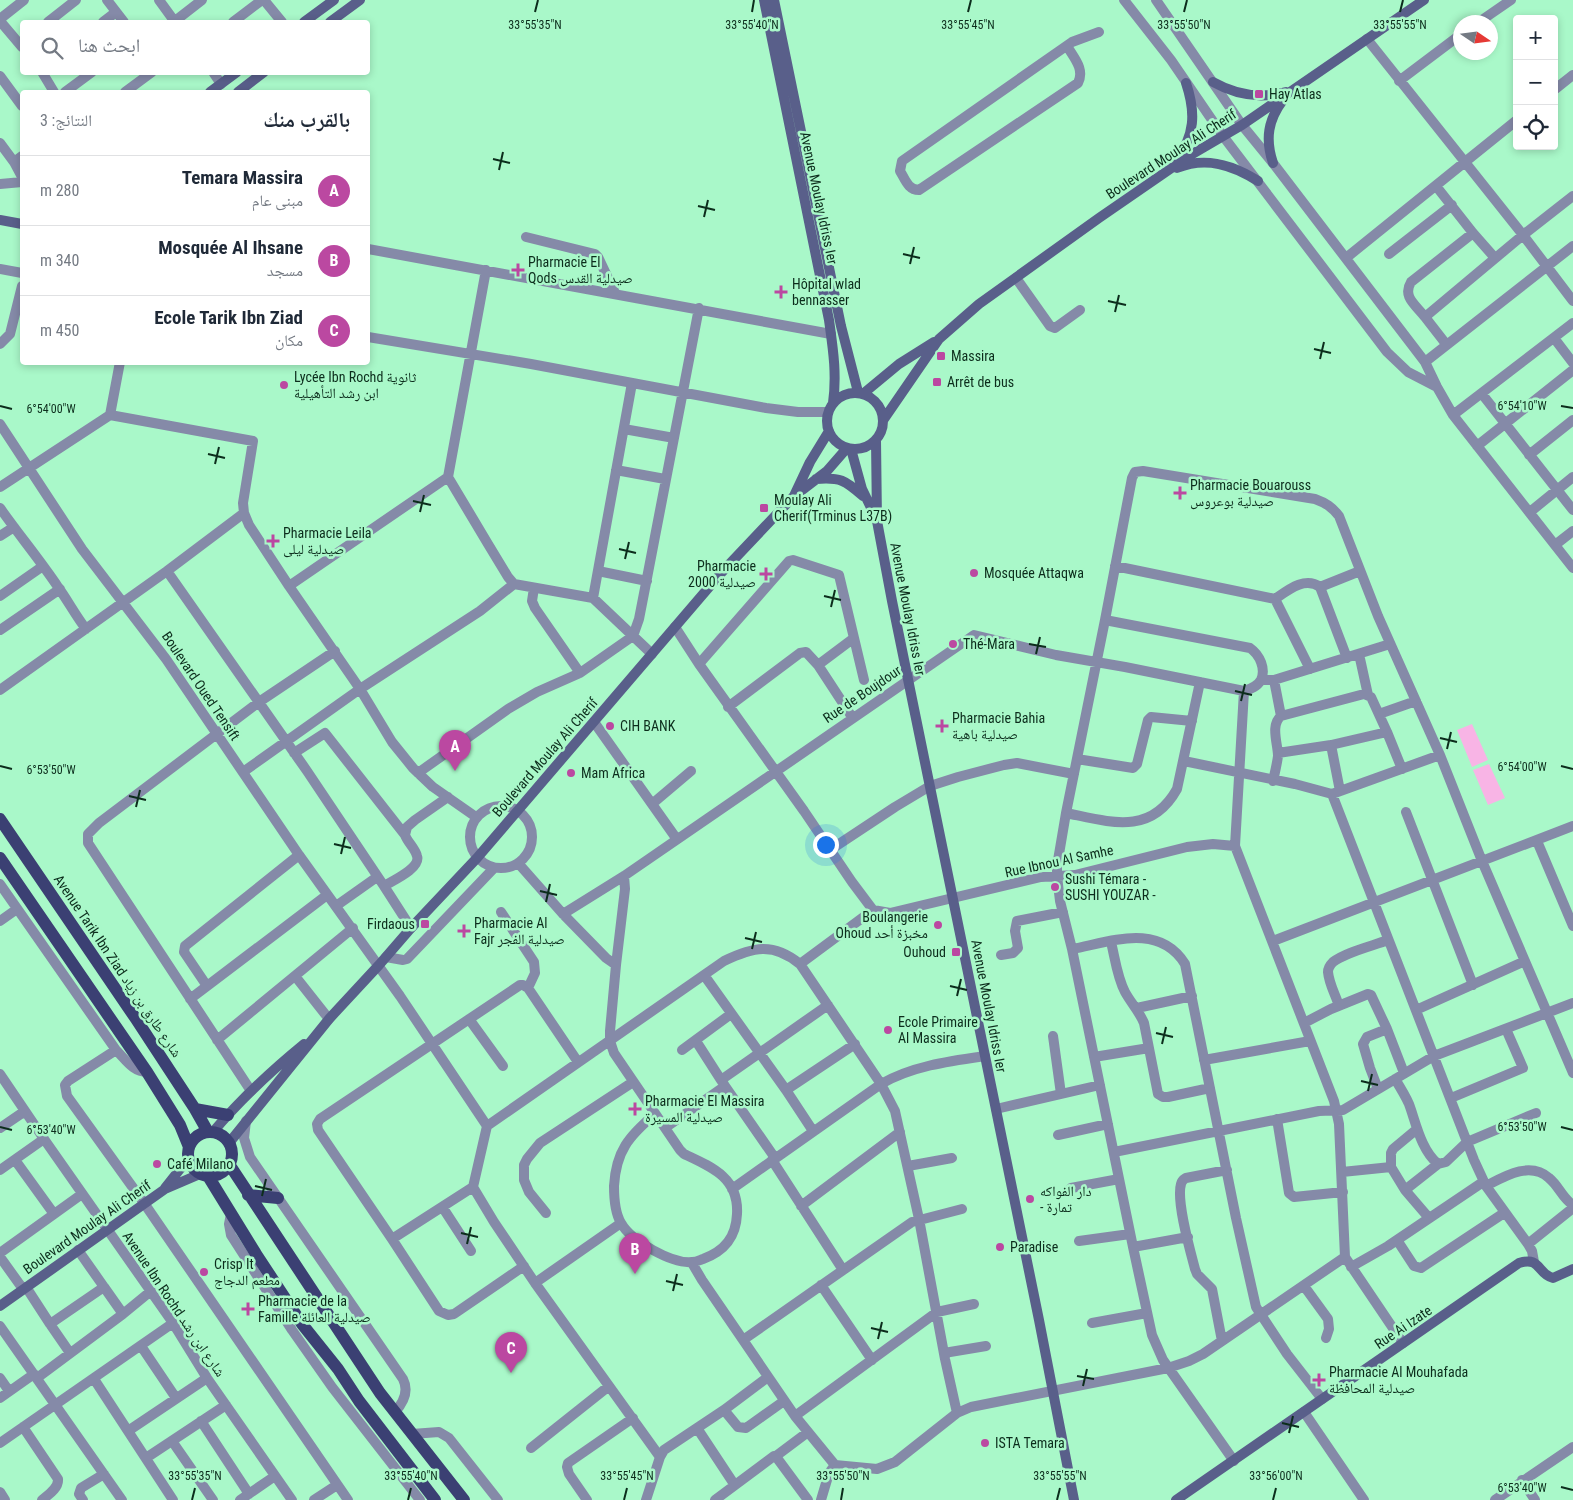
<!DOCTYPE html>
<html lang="ar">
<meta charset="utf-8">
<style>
:root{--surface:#fff;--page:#f2f2f3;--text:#1f2937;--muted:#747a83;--line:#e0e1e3;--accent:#bb48a1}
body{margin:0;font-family:"Roboto Condensed","Noto Naskh Arabic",sans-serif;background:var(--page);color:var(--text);direction:rtl}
.controls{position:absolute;right:15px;top:15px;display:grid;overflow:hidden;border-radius:5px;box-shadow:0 2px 8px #0003}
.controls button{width:45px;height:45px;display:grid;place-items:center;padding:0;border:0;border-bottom:1px solid var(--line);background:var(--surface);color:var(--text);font:25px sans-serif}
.compass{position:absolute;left:1453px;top:15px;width:45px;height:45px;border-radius:50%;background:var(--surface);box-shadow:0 2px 8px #0003;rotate:103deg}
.you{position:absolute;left:825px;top:844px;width:18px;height:18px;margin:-12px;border:4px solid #fff;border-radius:50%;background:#1a73e8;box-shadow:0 0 0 8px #1a73e833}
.badge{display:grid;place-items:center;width:32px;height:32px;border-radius:50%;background:var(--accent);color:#fff;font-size:16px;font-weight:700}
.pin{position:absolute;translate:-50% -41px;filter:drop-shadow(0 1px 2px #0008)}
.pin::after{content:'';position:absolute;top:26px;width:18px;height:15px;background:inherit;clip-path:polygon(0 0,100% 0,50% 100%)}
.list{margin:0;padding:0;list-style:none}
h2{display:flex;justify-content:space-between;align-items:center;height:65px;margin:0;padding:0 20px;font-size:21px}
h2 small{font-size:16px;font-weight:400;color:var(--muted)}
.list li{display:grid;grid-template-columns:32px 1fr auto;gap:15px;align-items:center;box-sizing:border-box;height:70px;padding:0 20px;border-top:1px solid var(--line)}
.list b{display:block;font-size:19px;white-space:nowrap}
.list p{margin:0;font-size:16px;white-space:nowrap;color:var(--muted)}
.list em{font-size:16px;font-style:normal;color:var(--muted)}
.icon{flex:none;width:28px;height:28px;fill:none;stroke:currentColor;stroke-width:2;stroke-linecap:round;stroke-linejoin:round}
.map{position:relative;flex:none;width:1573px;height:1500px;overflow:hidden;direction:ltr}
.search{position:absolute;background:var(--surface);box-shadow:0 2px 8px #0003;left:20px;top:20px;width:350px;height:55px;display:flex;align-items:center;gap:12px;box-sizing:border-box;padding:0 18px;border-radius:5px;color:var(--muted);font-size:19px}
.panel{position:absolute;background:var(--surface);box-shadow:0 2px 8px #0003;left:20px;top:90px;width:350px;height:275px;border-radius:5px;direction:rtl}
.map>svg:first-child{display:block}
.pitch{fill:#f8b4e5}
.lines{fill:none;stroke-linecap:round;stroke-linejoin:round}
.street{stroke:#858aa8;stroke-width:10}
.secondary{stroke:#595f8a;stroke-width:10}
.primary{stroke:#3b4073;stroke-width:12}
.ticks{fill:none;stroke:#0c2d1c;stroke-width:2}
.poi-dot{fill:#bb48a1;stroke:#a9f8c9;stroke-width:2}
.labels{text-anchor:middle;stroke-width:5;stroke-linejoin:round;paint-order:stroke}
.poi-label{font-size:14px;fill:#0c2d1c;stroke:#a9f8c9;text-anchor:start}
.street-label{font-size:14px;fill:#0c2d1c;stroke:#a9f8c9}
.ticks-label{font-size:12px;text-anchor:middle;fill:#0c2d1c;stroke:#a9f8c9;stroke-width:5;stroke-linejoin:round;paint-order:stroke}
</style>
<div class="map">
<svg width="1573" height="1500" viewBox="0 0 1573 1500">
<rect width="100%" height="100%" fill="#a9f8c9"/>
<path class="pitch" d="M1472,724l16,36 -16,7 -15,-37z
M1489,764l16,34 -17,7 -15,-35z"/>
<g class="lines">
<path class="street" d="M107,0l17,22
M159,0l16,22
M264,0l18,22
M1124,0l47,60 52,76 164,216 21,20 29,15
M1156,0l86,125 31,38 152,199 12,25 16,28 120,153
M0,19l24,-19
M0,21l22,26
M175,21l27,-21
M48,22l28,-22
M103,22l13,-10
M233,22l29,-22
M1479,22l32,-22
M1367,39l156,196 50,66
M1067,46c7,12 18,23 11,37l-159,107c-11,0 -14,-11 -19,-19l2,-10 170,-119 27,-10
M42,72l12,20
M213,72l8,12
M0,76l22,30
M1399,81l61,-46
M1554,90l19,-15
M65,92l27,-20
M125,92l27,-20
M0,143l14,19 8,15
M14,162l8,-6
M0,184l22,-2
M1436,186l37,47 22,25
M526,237l69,17 3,3 17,36
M368,249l463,85
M1389,254l63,-49
M1346,258l171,-138
M0,269l22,4
M486,270l-38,207 40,67 20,33 6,7 79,14 59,56
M1016,278l34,48 5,2 25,-18
M1425,317c-9,-12 -23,-20 -14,-35l62,-49
M368,337l163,27 235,44 32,4h30
M1554,338l19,25
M0,344l10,-10 12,-48
M1446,344l-21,-27 98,-82 50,-39
M1425,362l148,-116
M1482,394l91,116
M110,415l10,-53
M1453,415l120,-92
M0,424l82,125 84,110 133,196 101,141 87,130
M624,429l50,9
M1477,446l96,-76
M1529,455l44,-35
M616,470l49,9
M0,487l110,-72 143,26 -10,62 1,10 5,12 40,61 71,103 32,53 21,26 20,19 43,30
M0,508c19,27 40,52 58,79 10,14 18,29 28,42
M1530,512l43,-35
M0,536l14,-9
M1555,545l18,-14
M1115,566l160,33 35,70
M167,571l140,200 77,115c10,-6 37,-18 33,-30 -2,-8 -9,-13 -12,-21l2,-8 8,-7 33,-23
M598,571l49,10
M289,586l159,-109
M1320,587l40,-16
M534,588l-2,13 3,7 45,65
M0,596l43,-30
M593,598l39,-215
M1275,599c13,-9 30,-23 45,-12l27,71
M675,627l24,37 105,147 48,71 21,28 17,3 151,-36 34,-2 112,-28 26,-3 22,2
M0,630l60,-41
M1359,654l9,41
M699,664l90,-103 4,-1 46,15 25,105
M818,665l36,-27
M1261,680h13l116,-36
M1274,680l7,36
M0,690l167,-119 77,-58
M1244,691l-9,155 99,255 5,23 6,133 58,86
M728,707l72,-54 6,-1 12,13 34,52
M1379,714l37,-13
M594,722l82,116
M1387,732l15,37
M1331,745l9,46
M294,753l31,-20 80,102
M1077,759l56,9 4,-4 11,-44 3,-3 41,4
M1184,761l111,23 37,10 108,-39
M243,772l117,-83 120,-78 34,-27
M418,773l90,-64 29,-17 43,-19 53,-37 6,-17 8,-41 52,-270
M1273,781c2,-9 4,-17 5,-25 0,-12 -8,-31 3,-40l83,-22 7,3 16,35 -56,13 -53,8
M1332,794l142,366 12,26 42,58 4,7 2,11
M652,804l39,-33
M470 837a31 31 0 1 1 62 0a31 31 0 1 1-62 0Z
M1406,812l67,173
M1066,813c44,9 85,23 111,-24l23,-107
M1537,841l36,85
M830,850l65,-43 35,-21 28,-9 46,-12 13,-2 57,11
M518,863l45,51 43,44 10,7
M624,876l1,13 -9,76 -6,66v10l4,12 66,97 4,4c28,13 55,24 53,60 -1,23 -12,37 -34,45 -3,1 -7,3 -11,3 -20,2 -61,-21 -71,-39 -6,-10 -7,-25 -7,-37 2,-35 15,-50 41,-72
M0,884l116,166c10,10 17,22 31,22
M384,886l27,42
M336,906l41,-29
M501,912l33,50 1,11 -7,15
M563,914l61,-38 350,-241 82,20 69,12 119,24c6,-2 13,-4 17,-11 5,-11 -1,-25 -11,-32l-145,-28
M0,921l17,-12
M1273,941l300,-115
M1111,942c4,16 6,35 14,50 6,11 14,19 19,31l14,71 5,3h5l42,-9
M1072,949c38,-7 87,-27 113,15l51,254 20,89 31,47 35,45
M1001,955l12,-2 5,-5 -3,-17 2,-10 46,-9
M386,957l17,3 4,-1 87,-91
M800,964l73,-54
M704,975l82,115 27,41
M295,976l34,43
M207,986l-23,-34 1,-6 114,-91
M190,999l137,-104
M1339,1006c-3,-10 -10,-22 -11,-34 0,-3 2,-7 5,-10 13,-10 39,-16 55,-22
M1137,1008l55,-12
M1416,1010l109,-49
M469,1019l34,47
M1304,1023l27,-14 37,-15 3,1 16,34 17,44
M1053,1036l8,58
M217,1040l136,-112
M696,1041l25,39
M116,1050l-48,31 -3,4 2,11 77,107 204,297
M682,1050l49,-36
M1094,1057l55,-9
M1204,1060l106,-19
M0,1074l44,65 129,184 34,55 85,122
M1395,1079c5,8 10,16 14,25 7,19 12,46 29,60l8,-2 21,-20 69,-29
M725,1086l50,72
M1378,1089l-8,-21 -7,-24 4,-7 20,-8
M786,1090l69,-46
M251,1091l-163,-248v-9l11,-11 160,-121 76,-51
M1451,1098l72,-30 -17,-39
M996,1109l104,-24
M1277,1119l12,74 5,4 49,-5
M246,1121l-2,17 6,19 153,222c6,12 1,23 -8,33
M0,1128l25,-17
M665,1128l60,-42 -4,-6 107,-75
M1058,1135l50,-11
M1114,1152l205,-41 24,-1 91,-54 139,-53
M15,1160l39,54
M772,1160l71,110
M908,1166l44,-8
M1391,1167l14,23 24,28
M0,1170l44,-31
M1342,1172l49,-5v-14l2,-4 24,-20
M1486,1186c19,-10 44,-25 63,-8 10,8 13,20 24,27
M473,1187l21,35 41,61 125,174
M1071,1188l48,-9
M732,1189l149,-105c31,-18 69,-23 104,-28
M1405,1190l33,-26
M801,1206l99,-74
M443,1208l28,43
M546,1213l-17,-21 -5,-12v-15l3,-6 13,-16 93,-61
M231,1214l-2,10 2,11 61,95 40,57 88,113
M392,1239l81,-52 14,-61 237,-165c29,-14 49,-19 76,3l81,120 14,27 24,108 26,140 12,54
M1397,1240l17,26 7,2 83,-55
M1079,1241l51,-7
M1528,1244l45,-36
M1133,1247l55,-10
M78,1250l26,37
M0,1253l82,-59
M0,1257l23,32
M692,1263l10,17 93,136 40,49
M524,1266l-70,48 -6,1 -9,-4 -47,-72 -74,-109 -1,-6 3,-5 200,-134h3l5,3 50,74
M1351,1267l37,-21 95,-64
M535,1283l86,-60
M821,1285l51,75
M1304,1286l24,33 1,10 -3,9
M26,1287l24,37 54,-37 19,27 28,-23
M1092,1323l55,-10
M50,1324l20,29
M0,1326l122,174
M743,1340l169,-118 50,-13
M1222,1341l-10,-52 -15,-15 -2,-5c-5,-19 -19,-68 -14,-85 1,-4 2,-4 5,-6l41,-8
M141,1346l35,52
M944,1353l42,-7
M0,1378l9,13
M37,1378l86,-64
M94,1379l79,121
M0,1398l34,-24
M724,1410l14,17 8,1 38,-27
M1304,1412l60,88
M795,1416l142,-104 37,-8
M201,1421l48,73
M23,1427l35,52c1,9 -10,16 -16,21
M697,1428l37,56
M128,1431l79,-53
M412,1434l27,-2 10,6 49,62
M172,1441l41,59
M0,1443l173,-120
M531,1448l78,-62
M776,1456l32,-24
M146,1458l80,-53
M1234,1461l-71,-101 -11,-25 -19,-88 -61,-298 -12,-48 -3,-25v-10l9,-53 39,-193 27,-142 3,-6 8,-1 172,28c11,4 17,8 24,17l39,100 62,139 42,106 91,212
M1522,1480l13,20
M0,1492l5,8
M83,1500l-4,-6 2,-6 23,-14
M240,1500l35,-24
M314,1500l23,-15
M587,1500l-18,-26 -2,-7 1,-4 65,-45
M646,1500l14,-43 4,-7 60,-40 44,-33
M715,1500l59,-44 3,2 31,42
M821,1500l8,-27 6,-8 42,4 18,-7 62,-49 14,-6 197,-39 21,-7 14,-7 142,-97
M1495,1500l78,-53"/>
<path class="secondary" d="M764,0l65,320c4,29 8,54 4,83
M774,0l67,326 17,66
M304,22l30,-22
M330,22l30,-22
M1213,82c23,13 47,17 73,10
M210,92l27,-20
M238,92l26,-20
M1176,161c19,-26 20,-48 10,-78
M1273,163c-8,-24 -5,-43 10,-63
M1177,168c29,-12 56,-3 81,13
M0,220l22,4
M827 421a28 28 0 1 1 56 0a28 28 0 1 1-56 0Z
M864,393l35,-29 35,-22
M884,419l55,-80 40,-35 120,-86 90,-62 53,-31 182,-125
M876,440l1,81 15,80 147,719 35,180
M851,449l11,40 14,29
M816,479c24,-2 29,1 47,17
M794,496l16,-34 19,-31
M213,1132c27,-32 58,-61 91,-88
M229,1143l100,-124 50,-54 32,-37 66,-70 245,-286 71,-75 34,-26 20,-23
M165,1188l23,-29
M0,1306l165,-117 35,-15
M1176,1500l343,-237c22,-7 18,11 34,15l20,-9"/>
<path class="primary" d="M0,819l136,200 59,90 13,23
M0,858l147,214 33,53 9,22
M195,1109l33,6
M188 1154a22 22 0 1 1 44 0a22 22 0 1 1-44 0Z
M229,1164l151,229 84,107
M208,1176l48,78 46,70 36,45 21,32 76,99
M248,1195l30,3"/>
</g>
<path class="ticks" d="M535,12l3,-12M752,12l2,-12M968,12l3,-12M1184,12l3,-12M1400,12l3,-12M493,159l17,4M499,170l4,-18M698,206l17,4M704,217l4,-17M903,254l17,4M910,264l4,-17M1108,301l18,4M1115,312l4,-17M1314,349l17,4M1320,359l4,-17M0,406l12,3M1561,406l12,2M208,454l17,4M215,464l4,-17M413,501l18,4M420,512l4,-17M619,549l17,4M625,559l4,-17M824,596l17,4M831,607l4,-17M1029,644l17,3M1036,654l4,-17M1235,691l17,4M1241,701l4,-17M1440,738l17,4M1447,749l4,-17M0,766l12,3M1561,766l12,3M129,796l17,4M136,807l4,-17M334,844l17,4M341,854l4,-17M540,891l17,4M546,902l4,-18M745,938l17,4M752,949l4,-17M950,986l17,4M957,996l4,-17M1156,1033l17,4M1162,1044l4,-17M1361,1081l17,4M1368,1091l4,-17M0,1127l12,3M1561,1127l12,3M255,1186l17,4M262,1196l4,-17M461,1233l17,4M467,1244l4,-17M666,1281l17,4M673,1291l4,-17M871,1328l17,4M878,1339l4,-17M1077,1376l17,3M1083,1386l4,-17M1282,1423l17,4M1289,1433l4,-17M1561,1487l12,3M192,1500l3,-12M408,1500l3,-12M624,1500l3,-12M841,1500l2,-12M1057,1500l3,-12M1273,1500l3,-12"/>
<g class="poi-dot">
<rect x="1254" y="89" width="10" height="10" rx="2.5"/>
<path d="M515.5 262.5h5v5h5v5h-5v5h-5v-5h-5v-5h5z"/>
<path d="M778.5 284.5h5v5h5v5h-5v5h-5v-5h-5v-5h5z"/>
<rect x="936" y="351" width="10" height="10" rx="2.5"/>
<rect x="932" y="377" width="10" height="10" rx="2.5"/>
<circle cx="284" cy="385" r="5"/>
<path d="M1177.5 485.5h5v5h5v5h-5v5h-5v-5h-5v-5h5z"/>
<rect x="759" y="503" width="10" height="10" rx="2.5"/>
<path d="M270.5 533.5h5v5h5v5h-5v5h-5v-5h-5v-5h5z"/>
<circle cx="974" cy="573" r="5"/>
<path d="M763.5 566.5h5v5h5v5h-5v5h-5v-5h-5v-5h5z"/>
<circle cx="953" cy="644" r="5"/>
<circle cx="610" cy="726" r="5"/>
<path d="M939.5 718.5h5v5h5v5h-5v5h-5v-5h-5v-5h5z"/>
<circle cx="571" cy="773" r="5"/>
<circle cx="1055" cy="887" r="5"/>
<rect x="420" y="919" width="10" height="10" rx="2.5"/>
<circle cx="938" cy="925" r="5"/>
<path d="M461.5 923.5h5v5h5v5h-5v5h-5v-5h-5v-5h5z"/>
<rect x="951" y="947" width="10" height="10" rx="2.5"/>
<circle cx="888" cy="1030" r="5"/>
<path d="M632.5 1101.5h5v5h5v5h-5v5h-5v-5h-5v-5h5z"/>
<circle cx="157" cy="1164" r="5"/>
<circle cx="1030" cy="1199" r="5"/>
<circle cx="1000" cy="1247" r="5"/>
<circle cx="204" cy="1272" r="5"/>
<path d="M245.5 1301.5h5v5h5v5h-5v5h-5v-5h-5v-5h5z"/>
<path d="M1316.5 1372.5h5v5h5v5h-5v5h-5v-5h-5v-5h5z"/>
<circle cx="985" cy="1443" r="5"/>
</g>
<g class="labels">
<g class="poi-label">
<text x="1269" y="99">Hay Atlas</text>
<text x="528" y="267">Pharmacie El<tspan x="528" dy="16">Qods صيدلية القدس</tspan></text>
<text x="792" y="289">Hôpital wlad<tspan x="792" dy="16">bennasser</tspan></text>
<text x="951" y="361">Massira</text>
<text x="294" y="382">Lycée Ibn Rochd ثانوية<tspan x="294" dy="16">ابن رشد التأهيلية</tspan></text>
<text x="947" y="387">Arrêt de bus</text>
<text x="1190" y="490">Pharmacie Bouarouss<tspan x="1190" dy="16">صيدلية بوعروس</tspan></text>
<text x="774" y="505">Moulay Ali<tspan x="774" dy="16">Cherif(Trminus L37B)</tspan></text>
<text x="283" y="538">Pharmacie Leila<tspan x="283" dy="16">صيدلية ليلى</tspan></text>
<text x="756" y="571" text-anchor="end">Pharmacie<tspan x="756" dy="16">2000 صيدلية</tspan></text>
<text x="984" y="578">Mosquée Attaqwa</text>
<text x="963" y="649">Thé-Mara</text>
<text x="952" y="723">Pharmacie Bahia<tspan x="952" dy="16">صيدلية باهية</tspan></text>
<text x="620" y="731">CIH BANK</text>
<text x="581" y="778">Mam Africa</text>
<text x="1065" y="884">Sushi Témara -<tspan x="1065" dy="16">SUSHI YOUZAR -</tspan></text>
<text x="928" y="922" text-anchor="end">Boulangerie<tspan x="928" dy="16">Ohoud مخبزة أحد</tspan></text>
<text x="474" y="928">Pharmacie Al<tspan x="474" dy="16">Fajr صيدلية الفجر</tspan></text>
<text x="415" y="929" text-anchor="end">Firdaous</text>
<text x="946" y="957" text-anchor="end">Ouhoud</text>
<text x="898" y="1027">Ecole Primaire<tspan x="898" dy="16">Al Massira</tspan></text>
<text x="645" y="1106">Pharmacie El Massira<tspan x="645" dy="16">صيدلية المسيرة</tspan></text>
<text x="167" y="1169">Café Milano</text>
<text x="1040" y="1196">دار الفواكه<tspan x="1040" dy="16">- تمارة</tspan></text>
<text x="1010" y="1252">Paradise</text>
<text x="214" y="1269">Crisp It<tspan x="214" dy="16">مطعم الدجاج</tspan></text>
<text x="258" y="1306">Pharmacie de la<tspan x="258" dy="16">Famille صيدلية العائلة</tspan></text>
<text x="1329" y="1377">Pharmacie Al Mouhafada<tspan x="1329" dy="16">صيدلية المحافظة</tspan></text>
<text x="995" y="1448">ISTA Temara</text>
</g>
<g class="street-label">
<text transform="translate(1171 154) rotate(-33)" y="5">Boulevard Moulay Ali Cherif</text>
<text transform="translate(819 198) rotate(78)" y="5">Avenue Moulay Idriss Ier</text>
<text transform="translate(908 609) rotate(79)" y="5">Avenue Moulay Idriss Ier</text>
<text transform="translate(201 686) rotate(56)" y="5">Boulevard Oued Tensift</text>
<text transform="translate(862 694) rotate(-34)" y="5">Rue de Boujdour</text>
<text transform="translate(545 757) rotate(-49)" y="5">Boulevard Moulay Ali Cherif</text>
<text transform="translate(1059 861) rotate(-12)" y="5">Rue Ibnou Al Samhe</text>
<text transform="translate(118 966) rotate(56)" y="5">Avenue Tarik Ibn Ziad شارع طارق بن زياد</text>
<text transform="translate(989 1006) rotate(79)" y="5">Avenue Moulay Idriss Ier</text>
<text transform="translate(87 1227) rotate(-35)" y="5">Boulevard Moulay Ali Cherif</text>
<text transform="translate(174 1304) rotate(56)" y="5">Avenue Ibn Rochd شارع ابن رشد</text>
<text transform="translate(1403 1327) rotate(-34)" y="5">Rue Ai Izate</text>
</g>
</g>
<g class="ticks-label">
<text x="535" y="29">33°55'35"N</text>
<text x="752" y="29">33°55'40"N</text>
<text x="968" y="29">33°55'45"N</text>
<text x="1184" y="29">33°55'50"N</text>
<text x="1400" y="29">33°55'55"N</text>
<text x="1522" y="410">6°54'10"W</text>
<text x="51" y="413">6°54'00"W</text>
<text x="1522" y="771">6°54'00"W</text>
<text x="51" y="774">6°53'50"W</text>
<text x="1522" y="1131">6°53'50"W</text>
<text x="51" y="1134">6°53'40"W</text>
<text x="195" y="1480">33°55'35"N</text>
<text x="411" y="1480">33°55'40"N</text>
<text x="627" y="1480">33°55'45"N</text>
<text x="843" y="1480">33°55'50"N</text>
<text x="1060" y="1480">33°55'55"N</text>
<text x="1276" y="1480">33°56'00"N</text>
<text x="1522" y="1492">6°53'40"W</text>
</g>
</svg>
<div class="controls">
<button>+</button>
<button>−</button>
<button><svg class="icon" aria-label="locate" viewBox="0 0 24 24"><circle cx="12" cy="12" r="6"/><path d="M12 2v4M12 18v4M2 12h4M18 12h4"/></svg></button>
</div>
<svg class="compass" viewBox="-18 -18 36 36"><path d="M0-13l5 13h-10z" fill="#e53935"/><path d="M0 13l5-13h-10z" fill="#747a83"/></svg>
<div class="you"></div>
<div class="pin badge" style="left:455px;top:771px">A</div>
<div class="pin badge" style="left:635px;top:1274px">B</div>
<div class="pin badge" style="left:511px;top:1373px">C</div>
<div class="search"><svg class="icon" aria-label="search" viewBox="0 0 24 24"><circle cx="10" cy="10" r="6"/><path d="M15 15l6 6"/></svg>ابحث هنا</div>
<section class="panel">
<h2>بالقرب منك<small>النتائج: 3</small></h2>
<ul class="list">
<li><span class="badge">A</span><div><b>Temara Massira</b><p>مبنى عام</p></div><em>280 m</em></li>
<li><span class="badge">B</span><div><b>Mosquée Al Ihsane</b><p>مسجد</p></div><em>340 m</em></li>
<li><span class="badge">C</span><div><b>Ecole Tarik Ibn Ziad</b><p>مكان</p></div><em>450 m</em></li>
</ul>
</section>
</div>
